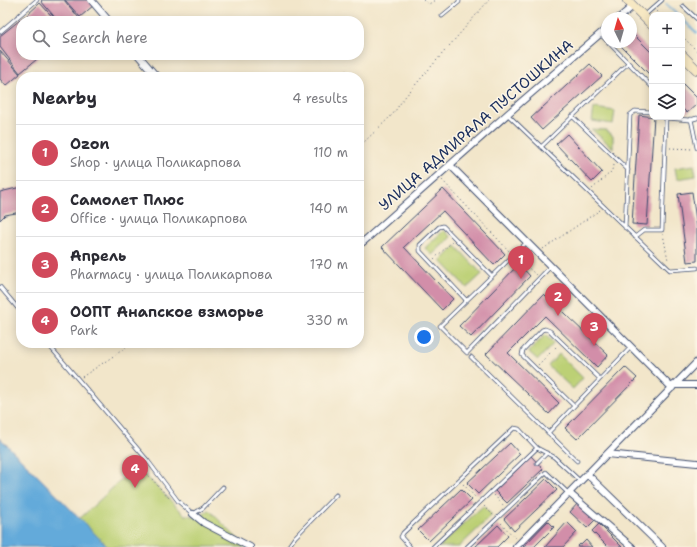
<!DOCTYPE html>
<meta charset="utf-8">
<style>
:root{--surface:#fff;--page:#f2f2f3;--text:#2b2b33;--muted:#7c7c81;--line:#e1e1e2;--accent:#d1495b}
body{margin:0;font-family:"Shantell Sans",sans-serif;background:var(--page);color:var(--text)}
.controls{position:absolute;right:12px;top:12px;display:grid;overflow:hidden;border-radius:8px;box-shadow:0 2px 10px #0003}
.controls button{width:36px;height:36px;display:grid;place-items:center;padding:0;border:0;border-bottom:1px solid var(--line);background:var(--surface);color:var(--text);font:20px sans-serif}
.compass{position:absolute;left:601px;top:12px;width:36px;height:36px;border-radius:50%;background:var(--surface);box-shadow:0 2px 10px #0003;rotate:355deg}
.you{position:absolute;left:424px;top:337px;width:14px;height:14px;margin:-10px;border:3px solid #fff;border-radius:50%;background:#1a73e8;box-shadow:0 0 0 6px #1a73e833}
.badge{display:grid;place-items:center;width:26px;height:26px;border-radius:50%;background:var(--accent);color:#fff;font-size:13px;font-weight:700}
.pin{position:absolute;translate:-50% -33px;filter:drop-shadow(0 1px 2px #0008)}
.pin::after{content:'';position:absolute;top:21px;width:14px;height:12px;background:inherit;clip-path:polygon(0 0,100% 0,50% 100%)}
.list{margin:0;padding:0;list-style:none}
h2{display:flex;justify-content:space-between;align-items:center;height:52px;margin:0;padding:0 16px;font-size:17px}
h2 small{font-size:13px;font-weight:400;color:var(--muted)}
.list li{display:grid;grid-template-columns:26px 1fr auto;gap:12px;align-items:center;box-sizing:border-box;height:56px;padding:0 16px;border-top:1px solid var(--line)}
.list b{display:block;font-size:15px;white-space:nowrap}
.list p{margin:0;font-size:13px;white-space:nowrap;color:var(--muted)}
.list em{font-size:13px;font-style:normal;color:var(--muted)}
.icon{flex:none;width:22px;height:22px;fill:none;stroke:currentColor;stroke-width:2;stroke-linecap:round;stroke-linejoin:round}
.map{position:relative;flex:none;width:697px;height:547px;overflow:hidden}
.search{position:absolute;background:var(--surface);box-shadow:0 2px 10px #0003;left:16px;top:16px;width:348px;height:44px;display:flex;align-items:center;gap:10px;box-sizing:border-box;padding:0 14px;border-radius:16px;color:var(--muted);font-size:15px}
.panel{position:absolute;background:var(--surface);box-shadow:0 2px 10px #0003;left:16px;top:72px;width:348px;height:276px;border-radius:16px}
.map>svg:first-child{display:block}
.green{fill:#bcd074;stroke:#6c8069}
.water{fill:#64aada;stroke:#406c9c}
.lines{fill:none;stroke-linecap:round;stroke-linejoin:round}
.stream{stroke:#64aada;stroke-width:2}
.building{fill:#d28ea9}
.lane-casing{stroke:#3b4a6e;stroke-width:4.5}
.street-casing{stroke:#3b4a6e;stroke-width:8}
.secondary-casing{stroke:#3b4a6e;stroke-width:10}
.path{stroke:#3b4a6e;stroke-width:1;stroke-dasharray:1 3;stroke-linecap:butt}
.lane{stroke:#fff;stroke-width:3}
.street{stroke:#fff;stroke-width:6}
.secondary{stroke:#f7e8c3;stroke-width:9}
.labels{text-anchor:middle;stroke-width:3;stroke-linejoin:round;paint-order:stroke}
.street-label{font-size:15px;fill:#1b2f5e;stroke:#fcf5e5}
</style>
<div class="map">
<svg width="697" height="547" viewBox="0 0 697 547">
<rect width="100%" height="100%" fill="#fcf5e5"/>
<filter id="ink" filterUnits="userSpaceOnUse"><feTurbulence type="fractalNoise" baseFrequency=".025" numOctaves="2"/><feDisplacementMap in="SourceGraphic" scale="8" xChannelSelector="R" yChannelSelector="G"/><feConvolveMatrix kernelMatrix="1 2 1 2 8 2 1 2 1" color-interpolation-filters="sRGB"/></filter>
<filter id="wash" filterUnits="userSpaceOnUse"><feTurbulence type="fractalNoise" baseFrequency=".012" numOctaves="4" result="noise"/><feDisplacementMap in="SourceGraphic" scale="16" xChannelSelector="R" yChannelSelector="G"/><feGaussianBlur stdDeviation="0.9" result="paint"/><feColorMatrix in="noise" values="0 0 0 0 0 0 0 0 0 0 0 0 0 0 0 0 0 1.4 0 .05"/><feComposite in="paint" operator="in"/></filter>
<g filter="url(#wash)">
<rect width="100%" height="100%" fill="#f2e6ca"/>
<path class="green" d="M594,108l21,3 -2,13 -21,-3z
M591,129l15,1 7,6v12z
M694,165l2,11 -19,3 -2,-11z
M444,230l7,7 -19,18 -7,-7z
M456,246l26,28 -15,14 -26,-27z
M545,335l9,8 -16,17 -9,-8z
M559,354l24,24 -10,11 -25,-23z
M136,466l49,49 15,2 9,-7 37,37h-148l-24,-23z
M483,506l9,9 -33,32h-20z"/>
<path class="water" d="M0,438l108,109h-108z"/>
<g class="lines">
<path class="stream" d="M666,4l12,11
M682,19l15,14"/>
</g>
<g id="blocks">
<path class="building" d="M42,0h22l15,18 -3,3h-18l-17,-20z
M65,0h24l5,5 -14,12z
M40,3l16,18h-24l-5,-6z
M25,16l4,5h-8v34h21l-22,18 -20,-26v-11z
M631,32l21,21v24l-35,-35h14z
M0,51l20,23 -14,12 -6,-7z
M590,64l12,12 -60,54 -11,-12z
M682,83l15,15v6l-10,9 -5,-5z
M639,115l15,2 -7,108 -15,-1z
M567,134l35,38 -10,10 -36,-38z
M21,187v25l-16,3 -5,5v-28z
M443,189l62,65 -11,11 -51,-54 -39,36 49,52 -11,11 -60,-63z
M692,192l5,36v33l-10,1 -9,-68z
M519,264l11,12 -59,61 -12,-11z
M544,294l64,61 -11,12 -52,-51 -37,37 51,50 -10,11 -63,-60z
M625,367l12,11 -60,61 -12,-11z
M510,443l10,11 -42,40 -11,-11z
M531,456l12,13 -36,34 -12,-12z
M546,479l11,11 -43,41 -10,-12z
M461,489l11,11 -43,41 -11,-11z
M578,503l17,17 -8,8 -17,-16z
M548,521l6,6 -20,20h-11z
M567,522l10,10 -14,15h-18z
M599,524l23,23h-14l-16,-16z
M498,525l10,11 -11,11h-22z
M586,540l6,7h-15l3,-3 1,1z"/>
</g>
</g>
<g filter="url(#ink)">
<use href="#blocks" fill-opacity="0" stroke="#3b4a6e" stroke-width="1"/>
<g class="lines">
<g class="lane-casing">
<path id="lane" d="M683,6l14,13
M645,15l17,-15
M442,16l17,-14v-2
M0,32l37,-32
M600,34l7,7
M608,42l44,45
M507,114l163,156 27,-2
M572,116l56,54
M666,118l24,2 7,-2
M691,119l6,29
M541,147l87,-84
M625,228l5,-113 5,-4 17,1
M635,237l9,-7h18l4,-112
M527,242l-87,84 27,27 84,-87
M0,287l21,25
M466,300l-46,-49v-6l19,-18 4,-1 49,50
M47,343l101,118 30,40 15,13 10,-6 20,-21
M471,357l106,104
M574,406l-52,-51 1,-5 19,-20 3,-1 5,2 50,48
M548,433l83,-86
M537,463l10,-10
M288,547l7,-10 41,-42
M410,547l-9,-10 2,-4 111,-105 5,1 18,19 17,9 26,24
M433,547l104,-99
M467,547l79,-75 22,21"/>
</g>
<g class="street-casing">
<path id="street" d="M91,0l18,21
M619,18l14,-12
M138,55l19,22
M344,77l2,-2
M450,165l222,223
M363,242l158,-140 86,-74
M674,385h23
M607,454l90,9
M587,474l75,73
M569,493l63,54
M193,514l11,9 46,24
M516,547l181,-185"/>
</g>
<g class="secondary-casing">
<path id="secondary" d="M627,0l25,25
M682,55l15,15"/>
</g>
<path class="path" d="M423,0l6,4 6,-4
M656,11l4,4
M682,36l15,15
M359,147l34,-33 11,-16 85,-98
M670,148l22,1
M442,180l68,72
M592,189l19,-17 4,-9
M663,234l5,26
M543,249l57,-39
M518,258l18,17
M434,259l18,-17
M538,365l19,-19
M82,377l51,-34
M142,463l-4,5 13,10 18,20
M463,484l13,14
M494,495l10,11
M484,506l9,9
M501,523l14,15"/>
<use href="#lane" class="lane"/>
<use href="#street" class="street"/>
<use href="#secondary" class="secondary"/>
</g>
</g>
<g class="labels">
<g class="street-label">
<text transform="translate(476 125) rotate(-41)" y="5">УЛИЦА АДМИРАЛА ПУСТОШКИНА</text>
</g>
</g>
</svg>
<div class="controls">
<button>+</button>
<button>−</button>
<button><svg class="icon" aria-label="layers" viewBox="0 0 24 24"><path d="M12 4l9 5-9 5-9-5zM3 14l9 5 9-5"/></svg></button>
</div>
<svg class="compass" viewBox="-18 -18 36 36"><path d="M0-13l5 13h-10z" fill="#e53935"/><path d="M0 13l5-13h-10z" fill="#7c7c81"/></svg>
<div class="you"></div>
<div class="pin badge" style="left:521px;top:279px">1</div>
<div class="pin badge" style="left:558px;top:316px">2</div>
<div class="pin badge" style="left:594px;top:346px">3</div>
<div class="pin badge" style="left:135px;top:488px">4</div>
<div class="search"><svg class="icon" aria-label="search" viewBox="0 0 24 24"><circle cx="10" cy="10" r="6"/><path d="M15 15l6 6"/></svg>Search here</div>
<section class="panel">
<h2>Nearby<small>4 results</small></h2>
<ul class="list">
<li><span class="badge">1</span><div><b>Ozon</b><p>Shop · улица Поликарпова</p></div><em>110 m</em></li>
<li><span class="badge">2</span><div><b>Самолет Плюс</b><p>Office · улица Поликарпова</p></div><em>140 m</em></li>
<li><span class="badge">3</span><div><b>Апрель</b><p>Pharmacy · улица Поликарпова</p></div><em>170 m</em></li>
<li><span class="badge">4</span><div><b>ООПТ Анапское взморье</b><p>Park</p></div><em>330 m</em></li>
</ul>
</section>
</div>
